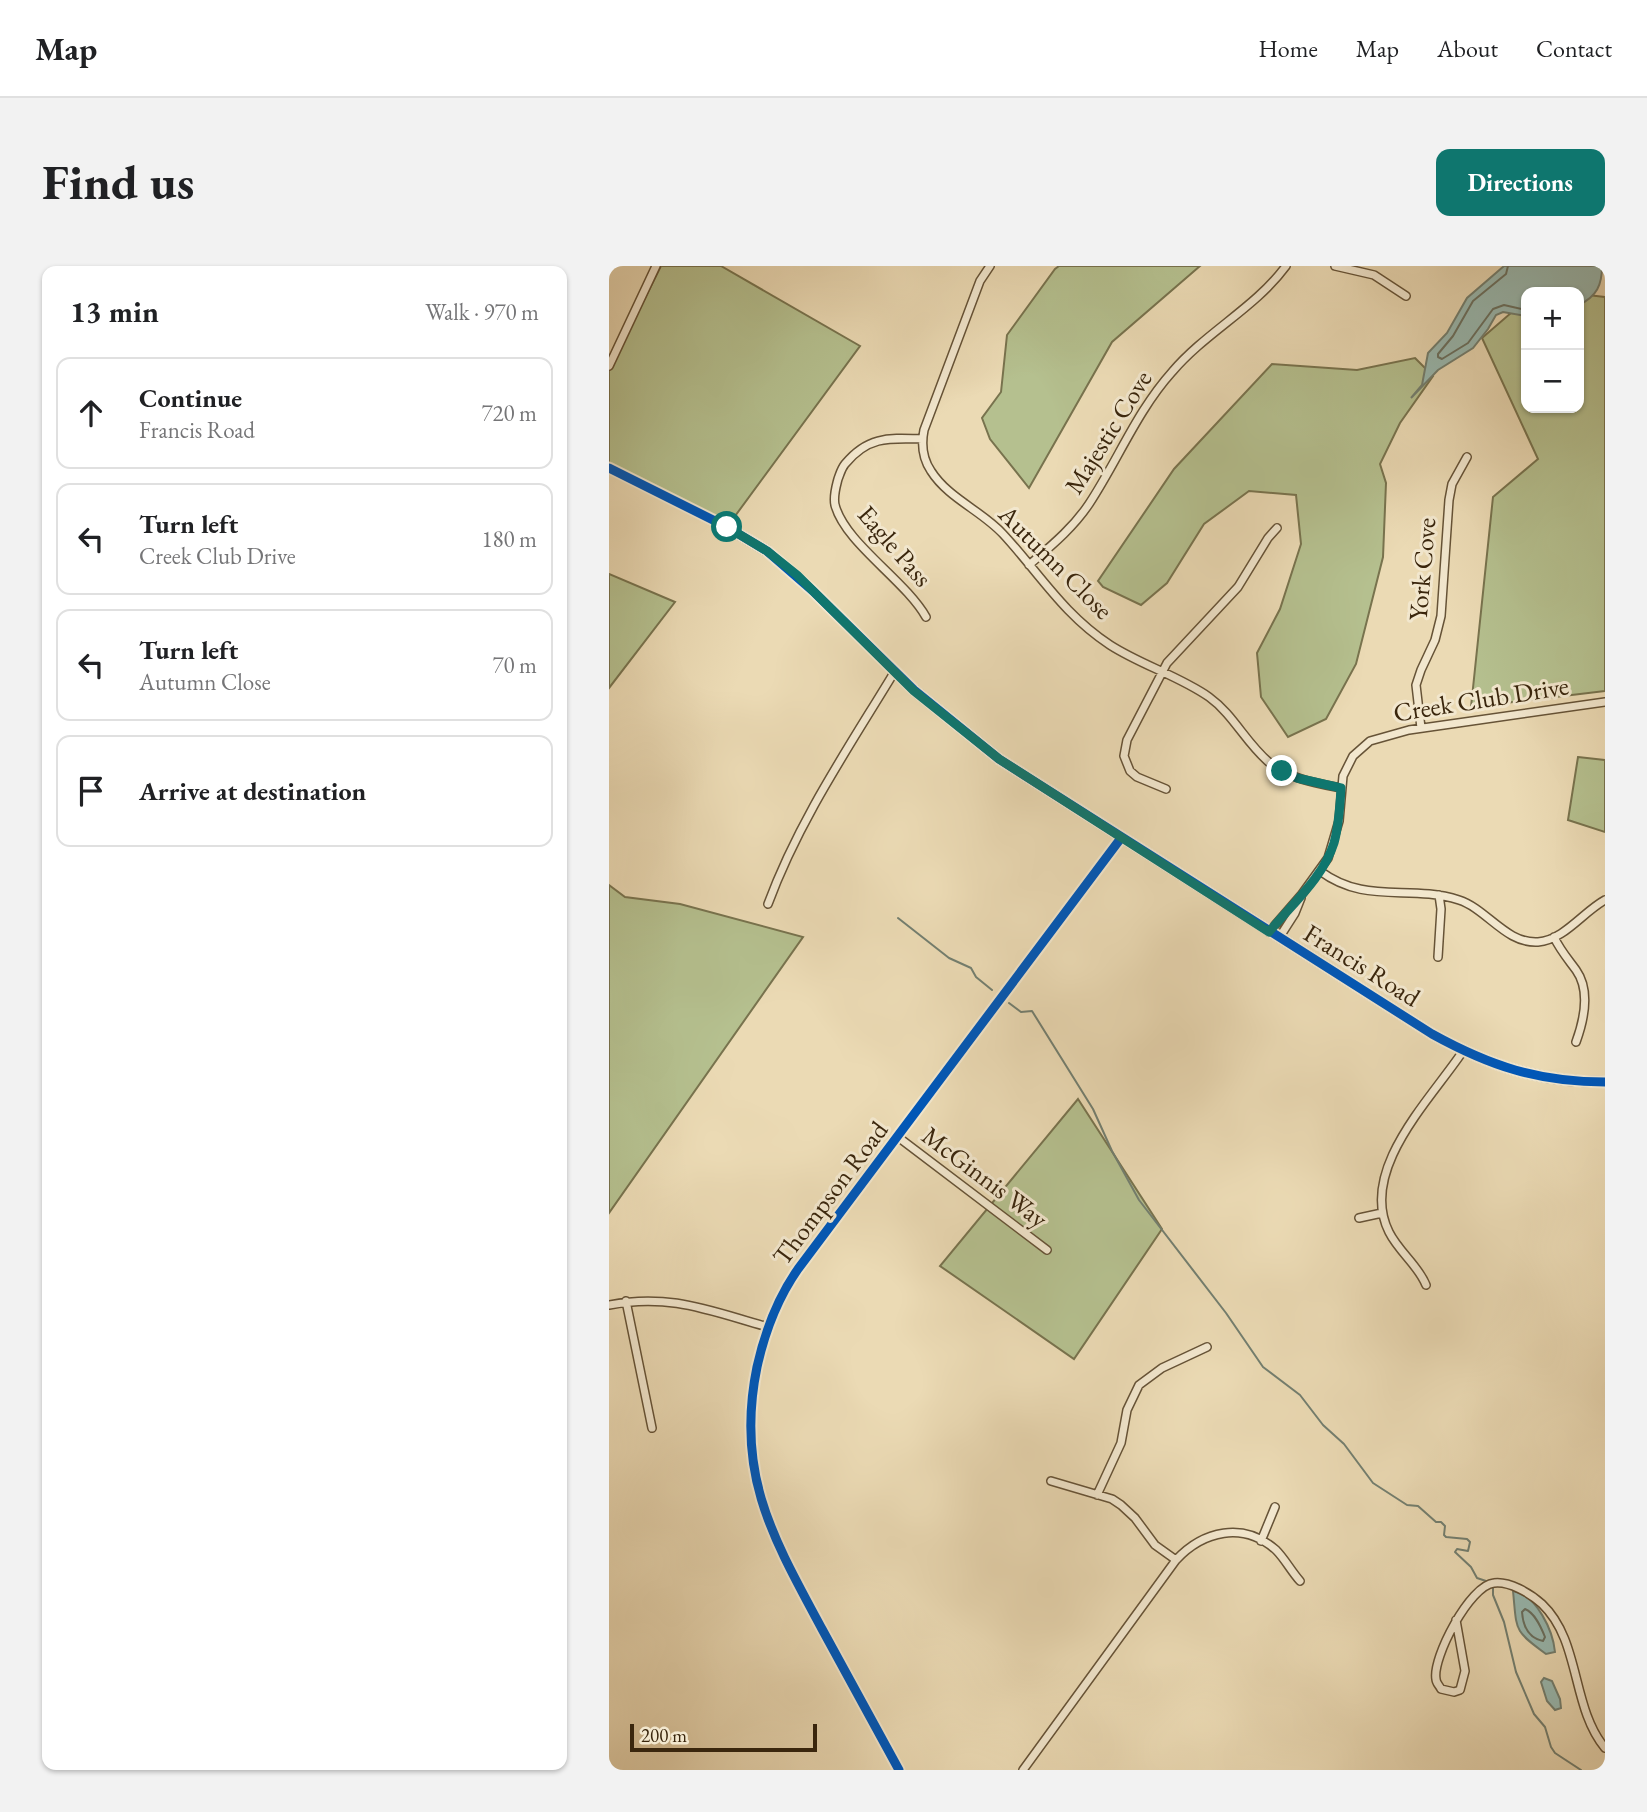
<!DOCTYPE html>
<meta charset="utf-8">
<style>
:root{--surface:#fff;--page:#f2f2f2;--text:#202124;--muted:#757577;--line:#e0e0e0;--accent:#0f766e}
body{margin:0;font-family:"EB Garamond",serif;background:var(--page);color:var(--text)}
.controls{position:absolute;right:21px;top:21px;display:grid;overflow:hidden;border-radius:14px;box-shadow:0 2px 5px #0004}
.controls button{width:63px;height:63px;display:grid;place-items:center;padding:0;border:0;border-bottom:2px solid var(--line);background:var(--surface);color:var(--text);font:35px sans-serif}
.scale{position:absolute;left:21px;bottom:18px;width:187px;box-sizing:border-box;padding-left:7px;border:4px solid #3a260d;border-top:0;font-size:19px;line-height:24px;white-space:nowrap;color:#3a260d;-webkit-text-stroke:5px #f2e7ce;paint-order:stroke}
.stop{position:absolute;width:21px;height:21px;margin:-16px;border:5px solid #0f766e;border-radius:50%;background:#fff}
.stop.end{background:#0f766e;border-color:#fff;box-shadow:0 2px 7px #0008}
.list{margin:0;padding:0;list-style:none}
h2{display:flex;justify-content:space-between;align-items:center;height:91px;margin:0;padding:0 28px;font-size:30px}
h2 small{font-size:23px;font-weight:400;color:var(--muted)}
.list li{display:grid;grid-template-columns:46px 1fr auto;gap:21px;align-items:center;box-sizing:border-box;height:112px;margin:0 14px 14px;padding:0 14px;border:2px solid var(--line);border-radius:14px}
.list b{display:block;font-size:26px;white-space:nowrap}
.list p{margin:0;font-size:23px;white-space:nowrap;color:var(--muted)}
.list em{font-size:23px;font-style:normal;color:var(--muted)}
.icon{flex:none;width:38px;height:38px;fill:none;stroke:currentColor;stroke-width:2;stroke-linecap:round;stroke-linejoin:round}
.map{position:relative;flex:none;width:996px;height:1504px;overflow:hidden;border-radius:14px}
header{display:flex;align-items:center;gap:42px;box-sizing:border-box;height:98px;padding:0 35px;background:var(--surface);border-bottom:2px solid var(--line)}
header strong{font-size:33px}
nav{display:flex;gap:38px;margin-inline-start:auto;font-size:24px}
.intro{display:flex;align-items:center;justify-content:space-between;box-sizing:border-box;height:168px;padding:0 42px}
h1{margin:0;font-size:49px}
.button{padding:18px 32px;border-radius:14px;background:var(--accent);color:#fff;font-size:24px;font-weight:700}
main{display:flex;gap:42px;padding:0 42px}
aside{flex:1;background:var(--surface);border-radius:14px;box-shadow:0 2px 5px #0004}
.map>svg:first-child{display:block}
.green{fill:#b5c08f;stroke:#78734e;stroke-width:2}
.water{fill:#99bab2;stroke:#737f70;stroke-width:2}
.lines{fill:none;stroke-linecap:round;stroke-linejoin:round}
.shore{stroke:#6a7060;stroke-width:2}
.stream{stroke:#737f70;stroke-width:2}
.street-casing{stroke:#665337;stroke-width:10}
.secondary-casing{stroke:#3a260d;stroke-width:12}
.street{stroke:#f2e7ce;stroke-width:7}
.secondary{stroke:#f2e7ce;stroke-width:10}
.cycleway-casing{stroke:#f2e7ce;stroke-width:13}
.cycleway{stroke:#0057b8;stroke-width:9}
.route{stroke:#0f766e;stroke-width:9}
.labels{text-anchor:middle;stroke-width:6;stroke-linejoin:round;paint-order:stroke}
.street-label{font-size:26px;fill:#3a260d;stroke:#f2e7ce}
</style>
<header>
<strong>Map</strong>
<nav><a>Home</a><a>Map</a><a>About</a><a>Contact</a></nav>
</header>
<div class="intro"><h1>Find us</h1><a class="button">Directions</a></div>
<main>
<aside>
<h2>13 min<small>Walk · 970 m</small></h2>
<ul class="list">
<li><svg class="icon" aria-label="ahead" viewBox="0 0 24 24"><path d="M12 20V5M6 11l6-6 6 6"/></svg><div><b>Continue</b><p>Francis Road</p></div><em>720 m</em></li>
<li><svg class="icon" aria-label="left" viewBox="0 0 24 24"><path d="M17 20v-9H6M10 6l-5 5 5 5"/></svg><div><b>Turn left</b><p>Creek Club Drive</p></div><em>180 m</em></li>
<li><svg class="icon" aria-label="left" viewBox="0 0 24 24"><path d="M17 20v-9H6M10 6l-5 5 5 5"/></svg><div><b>Turn left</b><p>Autumn Close</p></div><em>70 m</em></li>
<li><svg class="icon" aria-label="arrive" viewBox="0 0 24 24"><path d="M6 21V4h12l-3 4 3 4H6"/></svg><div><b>Arrive at destination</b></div></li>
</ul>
</aside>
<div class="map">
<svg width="996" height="1504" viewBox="0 0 996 1504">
<rect width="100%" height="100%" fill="#ebdab4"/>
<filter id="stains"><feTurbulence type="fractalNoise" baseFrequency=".00286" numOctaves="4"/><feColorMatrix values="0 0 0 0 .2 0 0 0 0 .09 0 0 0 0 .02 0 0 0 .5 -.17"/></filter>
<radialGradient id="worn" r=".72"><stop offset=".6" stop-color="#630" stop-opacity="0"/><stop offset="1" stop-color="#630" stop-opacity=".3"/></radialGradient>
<path class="green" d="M52,0h60l139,80 -133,181 -118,-59v-99z
M450,0h141l-88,76 -83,146 -39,-49 -8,-21 19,-26 6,-57 48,-66z
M970,28l26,3v394l-134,16 22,-210 45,-38 -56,-121 44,-38v108h53z
M806,92l18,18 -33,47 -20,41 6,19 -3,74 -27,107 -30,55 -38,18 -27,-40 -4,-44 23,-44 21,-65 -5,-49 -47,-4 -45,33 -37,59 -26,22 -38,-18 -5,-6 76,-112 98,-105 85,6z
M0,308l66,28 -66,86z
M969,491l27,3v72l-37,-12z
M0,619l16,12 55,7 123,33 -194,276z
M469,833l84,130 -88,130 -134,-93z"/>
<path class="water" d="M895,0h98c0,19 -5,30 -23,39v-13h-53v24l-23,-4 -7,3 -8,14 -15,19 -35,22 -27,28 11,-13 6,-32 19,-20 20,-35z
M904,1325c24,4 40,40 42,61l-9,2c-33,-24 -29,-23 -33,-63z
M935,1412l8,3 8,18 1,9 -6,2 -8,-9 -6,-19z"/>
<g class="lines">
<path class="shore" d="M899,0l-2,8 -33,27 -20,35 -15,18v3l4,2 26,-16 25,-34 11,-4 22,5
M916,1343c10,4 16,18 20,28l-2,4c-15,-3 -20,-15 -21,-29z"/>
<path class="stream" d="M289,652l51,40 22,10 5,9 16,13
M400,737l12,9 11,-1 61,98 19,42 27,49 87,113 37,54 37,28 23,30 21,19 29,39 34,22 11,1 18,16h5l4,4 -1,9 2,2 21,2 3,3 -2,9 -11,-2 -2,3 16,15 6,11 12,4
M884,1320v9l11,27 12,50 18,42 11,13 6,20 4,6 26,17"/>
<g class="street-casing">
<path id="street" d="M381,0l-10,15 -56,149c-3,15 -1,29 7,41 17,27 51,40 72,63 37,40 60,80 107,111 31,20 69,31 99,52 25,18 38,48 62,67 20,15 45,19 70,24
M726,0l39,9 32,21
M0,100l47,-100
M313,173c-33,-1 -54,-3 -77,25 -4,5 -5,10 -7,15 -2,8 -5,17 -3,26 10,38 70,75 91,112
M420,299c22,-19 44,-37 60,-61 29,-44 48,-93 83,-132 34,-40 83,-64 114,-106
M812,462l-5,-43 5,-15 14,-30 6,-24 8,-116 3,-16 15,-27
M557,523l-29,-12 -7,-6 -6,-15 3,-16 40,-77 71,-76 30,-49 9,-10
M711,605c46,34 88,13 139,29 28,9 47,44 79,42 26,-2 45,-30 67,-42
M159,638c31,-84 81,-157 127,-233
M660,666l33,-38 26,-36 11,-37 4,-45 10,-20 17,-15 39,-11 196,-28
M945,671c6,13 14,22 22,33 15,21 8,50 0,72
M670,672l16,-25 6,-15
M829,691l3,-48 -2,-14
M289,871l149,113
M750,952l23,-5
M817,1019c-8,-20 -27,-33 -37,-53 -31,-62 42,-133 74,-181
M17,1035l26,127
M0,1039c61,-12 101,6 159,22
M442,1215l61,18 9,6 14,13 20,27 21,15
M488,1229l24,-52 6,-33 12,-25 23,-17 45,-21
M652,1275l14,-34
M847,1354l9,51 -5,19 -6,2 -13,-3c-2,-4 -5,-6 -5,-10 -4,-21 34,-94 58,-96 15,-2 36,10 48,21 39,37 29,103 63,144
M290,1504c-26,-47 -51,-94 -77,-141 -49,-91 -87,-155 -65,-262 8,-36 20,-68 41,-98l323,-431
M414,1504l153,-210c27,-29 67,-39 100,-10 9,9 15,21 24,31"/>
</g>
<g class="secondary-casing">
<path id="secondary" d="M0,202l118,59 40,24 46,40 101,99 85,69 433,275c58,32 106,48 173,48"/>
</g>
<use href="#street" class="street"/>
<use href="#secondary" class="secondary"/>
<g class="cycleway-casing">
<path id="cycleway" d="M0,202l118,59 40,24 46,40 101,99 85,69 433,275c58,32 106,48 173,48
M290,1504c-26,-47 -51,-94 -77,-141 -49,-91 -87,-155 -65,-262 8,-36 20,-68 41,-98l323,-431"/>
</g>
<use href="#cycleway" class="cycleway"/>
</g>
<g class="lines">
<path class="route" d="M118,261l40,24 30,24 117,116 85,68 270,173c23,-28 54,-54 65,-89 5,-18 6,-37 7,-55l-44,-10 -15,-7"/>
</g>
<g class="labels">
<g class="street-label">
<text transform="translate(499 166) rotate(-58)" y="9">Majestic Cove</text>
<text transform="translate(286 280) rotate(49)" y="9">Eagle Pass</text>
<text transform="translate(447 296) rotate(45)" y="9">Autumn Close</text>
<text transform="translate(813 303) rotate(-85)" y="9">York Cove</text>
<text transform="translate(872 433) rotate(-9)" y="9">Creek Club Drive</text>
<text transform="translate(753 699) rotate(32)" y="9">Francis Road</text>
<text transform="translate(376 911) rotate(37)" y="9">McGinnis Way</text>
<text transform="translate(221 927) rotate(-53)" y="9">Thompson Road</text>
</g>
</g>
<rect width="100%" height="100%" filter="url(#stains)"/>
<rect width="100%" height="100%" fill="url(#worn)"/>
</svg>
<div class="controls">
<button>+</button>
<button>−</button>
</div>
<div class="scale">200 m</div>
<div class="stop" style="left:118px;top:261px"></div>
<div class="stop end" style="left:673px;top:505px"></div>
</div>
</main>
